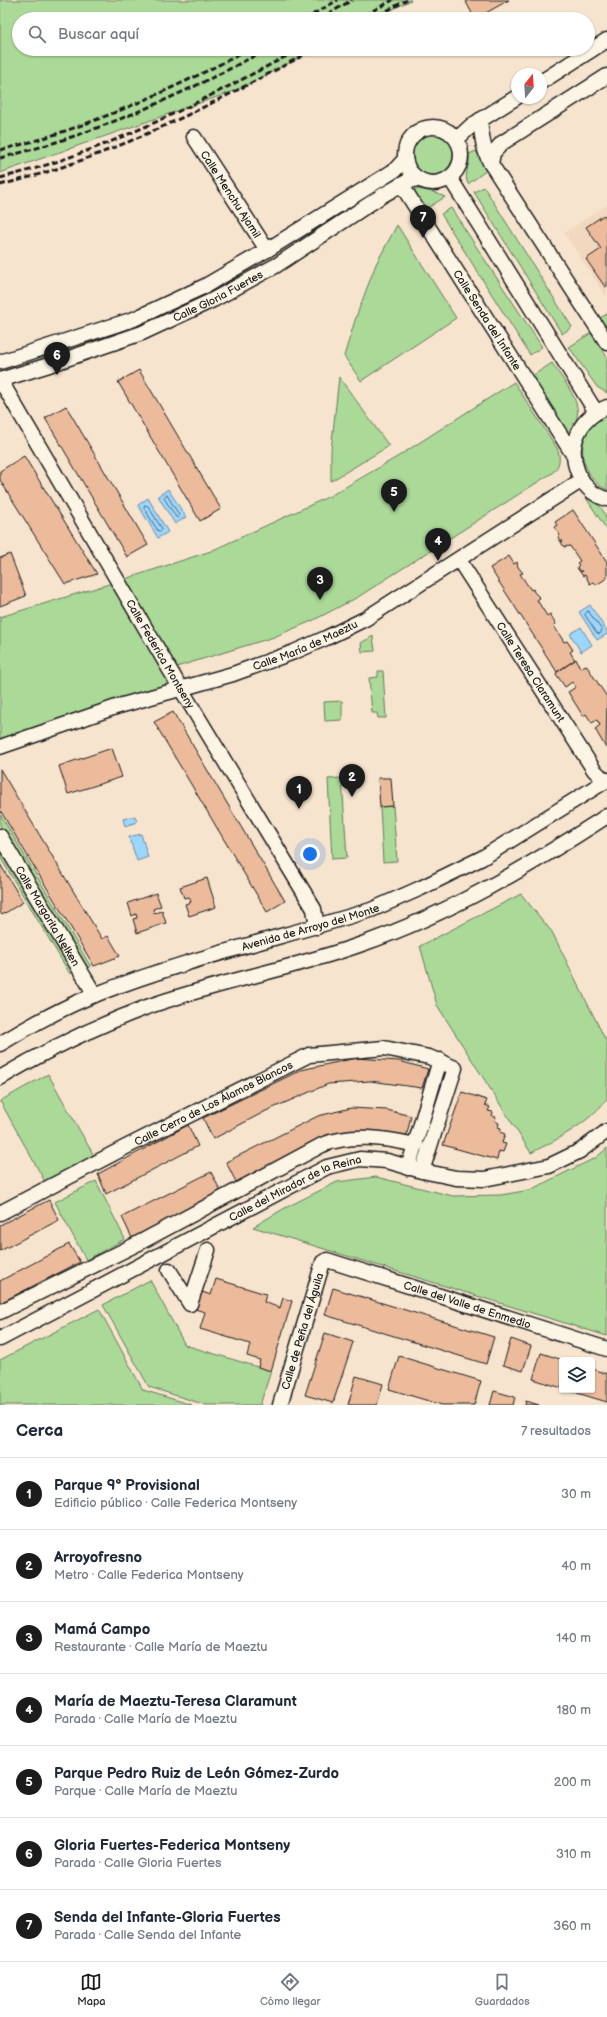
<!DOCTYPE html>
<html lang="es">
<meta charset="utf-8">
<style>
:root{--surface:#fff;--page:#f2f2f3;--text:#1f2937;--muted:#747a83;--line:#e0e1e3;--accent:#1c1c1c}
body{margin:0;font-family:"Balsamiq Sans",sans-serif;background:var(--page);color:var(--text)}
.controls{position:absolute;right:12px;bottom:12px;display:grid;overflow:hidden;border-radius:4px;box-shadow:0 1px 3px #0004}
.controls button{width:36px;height:36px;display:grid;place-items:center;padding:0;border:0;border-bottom:1px solid var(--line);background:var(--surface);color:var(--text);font:20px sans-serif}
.compass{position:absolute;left:511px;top:68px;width:36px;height:36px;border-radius:50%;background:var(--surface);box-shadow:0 1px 3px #0004;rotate:17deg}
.you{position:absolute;left:310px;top:854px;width:14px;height:14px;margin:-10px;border:3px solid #fff;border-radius:50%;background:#1a73e8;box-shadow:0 0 0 6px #1a73e833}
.badge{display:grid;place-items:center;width:26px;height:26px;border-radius:50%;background:var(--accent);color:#fff;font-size:13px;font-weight:700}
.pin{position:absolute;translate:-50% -33px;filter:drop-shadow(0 1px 2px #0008)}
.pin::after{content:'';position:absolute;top:21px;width:14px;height:12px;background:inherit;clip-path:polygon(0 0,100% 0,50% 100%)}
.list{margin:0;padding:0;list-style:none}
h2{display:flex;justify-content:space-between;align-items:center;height:52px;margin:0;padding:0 16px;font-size:17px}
h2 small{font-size:13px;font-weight:400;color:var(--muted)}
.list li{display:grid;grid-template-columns:26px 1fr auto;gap:12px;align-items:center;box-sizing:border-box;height:72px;padding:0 16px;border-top:1px solid var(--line)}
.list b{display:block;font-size:15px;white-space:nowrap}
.list p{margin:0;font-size:13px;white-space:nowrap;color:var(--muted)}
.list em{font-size:13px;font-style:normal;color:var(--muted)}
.icon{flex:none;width:22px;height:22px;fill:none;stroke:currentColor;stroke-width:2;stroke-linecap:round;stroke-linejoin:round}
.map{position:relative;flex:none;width:607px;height:1405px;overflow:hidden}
.search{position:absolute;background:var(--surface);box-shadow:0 1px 3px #0004;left:12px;right:12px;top:12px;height:44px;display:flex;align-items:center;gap:10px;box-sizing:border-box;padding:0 14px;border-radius:22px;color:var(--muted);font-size:15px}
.sheet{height:556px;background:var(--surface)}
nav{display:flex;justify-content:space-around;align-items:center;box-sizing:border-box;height:56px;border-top:1px solid var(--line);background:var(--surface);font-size:11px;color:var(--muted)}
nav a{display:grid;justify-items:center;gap:2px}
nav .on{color:var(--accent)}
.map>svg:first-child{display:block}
.built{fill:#f3d8c0}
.green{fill:#abd998;stroke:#647a5a}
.water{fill:#9dd6fd;stroke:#698ca3}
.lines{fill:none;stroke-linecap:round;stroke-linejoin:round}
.shore{stroke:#506676;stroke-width:1}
.building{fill:#ebbb9c;stroke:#1c1c1c}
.minor-casing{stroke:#1c1c1c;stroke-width:17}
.minor{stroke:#fcf5e5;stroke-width:14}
.rail{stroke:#1c1c1c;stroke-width:3;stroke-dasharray:6 3;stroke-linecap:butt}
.labels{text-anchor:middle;stroke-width:3;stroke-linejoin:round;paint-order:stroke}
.street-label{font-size:11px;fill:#1c1c1c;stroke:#fcf5e5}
</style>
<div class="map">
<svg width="607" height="1405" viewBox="0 0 607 1405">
<rect width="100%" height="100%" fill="#f7e4cf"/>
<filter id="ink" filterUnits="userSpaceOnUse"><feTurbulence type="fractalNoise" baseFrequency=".025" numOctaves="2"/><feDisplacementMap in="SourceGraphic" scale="8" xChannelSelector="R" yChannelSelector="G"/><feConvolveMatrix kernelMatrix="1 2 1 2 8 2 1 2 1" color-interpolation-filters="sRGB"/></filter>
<g filter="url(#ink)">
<path class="built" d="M607,205v93l-43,-65z"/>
<path class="green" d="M0,0h411l-37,19h-355v30h297l-79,41 -237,83z
M411 154a21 21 0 1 1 42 0a21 21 0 1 1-42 0Z
M476,151l11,19 -19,14c-5,-11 3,-19 1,-30z
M484,187l88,140 -10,7 -88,-142z
M418,189l15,3 12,5 -19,12 -13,-19z
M451,208l91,139 -12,8 -89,-141z
M397,225l59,93 -95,63 -17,-25 12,-39 20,-53z
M607,314v30l-14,-22z
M591,333l16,24v36l-10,-6 -28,-40z
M552,363c12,19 41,49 15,69l-35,-56z
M339,377l50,69 -58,35v-31z
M514,382l43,66c4,9 3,19 -5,25l-194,124 -44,23 -40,17 -104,32 11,20 -181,58v-130l119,-36 92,-30 119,-55 67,-39z
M607,416v74c-31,-16 -34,-63 0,-74z
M586,498c16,7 21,14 21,32z
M373,636l2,15 -13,1 -1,-9z
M378,671h5l3,47h-8l-1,-5h-5l-3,-35 9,-1z
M342,701v19l-17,1 -1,-19z
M342,778l5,80 -15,1 -4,-80z
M393,806l4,55 -14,1 -3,-55z
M0,814l91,153h-7l-84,-142z
M0,845l76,126 -6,3 -70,-117z
M521,894l31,38 55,111v56c-19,25 -49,40 -76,54l-94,-148 -17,-59z
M48,1074l50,89 -50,24 -48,-86z
M607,1148v188l-354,-109 32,-19 52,-26 39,-5 77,19 48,-1 29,-5 67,-33z
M96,1181l29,58 -39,21 -31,-58z
M150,1280l35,65 86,26 -11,34h-54l-57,-18 -46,-82z
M99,1309l44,81 49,15h-192v-45z"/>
<path class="water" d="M168,489l18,28 -11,7 -17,-28z
M148,498l20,34 -10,6 -20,-33z
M590,605l17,26v3l-10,6 -18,-28z
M581,627l11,18 -11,7 -11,-18z
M135,816l2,6 -12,4 -2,-7z
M141,834l7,23 -11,4 -8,-24z"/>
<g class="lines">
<path class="shore" d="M167,495l12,20 -1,3 -2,-1 -12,-19z
M145,505l3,1 14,23 -1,2h-3l-14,-23z
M588,611l14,19 -2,4 -3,-1 -12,-18z"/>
</g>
<path class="building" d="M469,0h40l-34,19 -9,-17z
M604,215l3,5v66l-2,1 -19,-28 15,-10 -15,-22z
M139,370l82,139 -21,12 -82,-139z
M66,406l82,139 -21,12 -82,-139z
M24,456l73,118 -32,10 -65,-104v-9z
M573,510l34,52v16l-11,7 -3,-3 -3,2 -5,-9 -2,1 -3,-4 2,-1h-3l-2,-4 2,-2 -2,-2 3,-2 -10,-15 -6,1 -3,-5 2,-1h-3l-2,-4 2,-2 -6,-8 3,-2 -2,-3z
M10,554l16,42 -26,10v-48z
M509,556l5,8 3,-2 1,5 5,6 -3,1 11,16 2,-1 1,3 6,6 -3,2 10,16 3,-2 6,10 -2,2 10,16 3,-1 6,9 -3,2 5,8 -18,12 -67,-104z
M576,659l4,9 6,-3 21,32 -1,51 -11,-19 5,-4 -3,-5 -5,3 -6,-9 -3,2 -15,-24 8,-5 -4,-5 -7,5 -9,-13 1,-2z
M173,712l112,189 -18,11 -113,-190z
M112,748l10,29 -54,17 -9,-28z
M0,769l102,170 6,-3 12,20 -26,10 -94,-156z
M378,778h13l2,28 -13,1z
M0,864l23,38 -21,13 -2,-3z
M207,878l9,29 -27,9 -4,-12 6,-2 -2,-5 -5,1 -4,-11z
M156,893l5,13 -8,3 1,4 8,-2 4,12 -29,10 -4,-14 4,-1 -1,-4 -4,2 -4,-13z
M356,1058l43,3 29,8 -6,19 -52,-7 -42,3 -62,27 -53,28 -10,-21 98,-48z
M462,1092l25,8 -2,5 5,2 -2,4 5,1 -1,4 4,1 -1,4 4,2 -1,4 3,1 -1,4 5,2 -3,9 4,1 -3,8 -4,-1 -2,9 -54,-15z
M351,1108l36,2 24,6 -5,22 -105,14 -64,32 -11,-22 92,-46z
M188,1125l10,21 -92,48 -8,-20z
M211,1172l10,20 -89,46 -10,-21z
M49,1200l10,20 -59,31v-26z
M69,1244l11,18 -80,41v-22z
M216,1279l50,15 -2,8 16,6 3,-10 9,3 -21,70 -13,-4 2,-7 -13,-4 3,-12 -50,-15 5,-17 -14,-4 5,-18 15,5z
M333,1288l161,49 -8,27 -161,-49z
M325,1333l28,9 -20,61 -28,-8z
M511,1339l20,7 -8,25 -20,-6z
M541,1353l22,7 -1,28 -29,-9z
M399,1356l82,25 -7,24h-32l-53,-16z
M592,1369l15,5v28l-40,-12h25z
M356,1376l27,8 -6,21h-29z
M494,1391l21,6 -2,8h-23z
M526,1401l13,4h-14z"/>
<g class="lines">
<g class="minor-casing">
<g id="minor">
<path d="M607,76l-105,67 -9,10 -2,11 116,179"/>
<path d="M541,82l66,-42"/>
<path d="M480,120c2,16 3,30 11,44"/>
<circle cx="433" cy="155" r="28"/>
<path id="s1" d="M194,137l73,113"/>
<path d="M457,139l14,-13 46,-29"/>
<path d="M450,178l146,234"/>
<path id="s2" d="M401,184l173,272"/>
<path d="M0,362l134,-43 71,-33 62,-36 128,-80 10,-11"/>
<path id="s3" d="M0,380l49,-15 93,-32 71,-33 64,-35 106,-70 25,-14 11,-2"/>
<path id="s4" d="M0,383l5,5 176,301 133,220 3,18"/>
<path d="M607,407c-12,5 -22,12 -28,24 -13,25 0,61 28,68"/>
<path id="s5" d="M459,560l135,210 11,11"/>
<path id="s6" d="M0,747l119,-41 114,-32 61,-22 32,-14 39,-19 217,-139"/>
<path id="s7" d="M0,836l95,159"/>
<path id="s8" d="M0,1044c31,-19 63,-37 97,-50 89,-35 183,-56 274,-84l50,-22 61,-30 125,-78"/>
<path d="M0,1078c46,-28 97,-52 147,-71 70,-25 145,-38 215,-63 89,-31 166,-77 245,-128"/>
<path d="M408,1168l32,-108"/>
<path id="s9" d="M0,1213l124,-65 185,-93 75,-7 45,9 26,11 -33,103"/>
<path d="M169,1270l21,34 18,-54"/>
<path d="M0,1312l137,-68 185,-99c30,-12 63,-7 94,0"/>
<path id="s10" d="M0,1339l327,-172 33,-8 27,2 35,10 34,7 28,1 65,-13 31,-15 27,-20"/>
<path id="s11" d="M280,1405l43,-143 4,-2 280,89"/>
</g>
</g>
<use href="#minor" class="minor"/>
<path class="rail" d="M305,19l33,-19
M320,19l32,-19
M357,19l36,-19
M371,19l36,-19
M0,150c87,-21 171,-60 250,-101
M0,158c93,-23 183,-63 267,-109
M0,178c107,-26 203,-78 300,-129
M0,185c112,-27 214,-82 315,-136"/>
</g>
</g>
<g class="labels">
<g class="street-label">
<text dy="4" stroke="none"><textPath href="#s1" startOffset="68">Calle Menchu Ajamil</textPath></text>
<text dy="4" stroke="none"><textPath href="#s3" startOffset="234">Calle Gloria Fuertes</textPath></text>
<text dy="4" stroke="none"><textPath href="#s2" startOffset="161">Calle Senda del Infante</textPath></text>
<text dy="4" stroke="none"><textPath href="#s6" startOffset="322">Calle María de Maeztu</textPath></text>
<text dy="4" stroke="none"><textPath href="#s4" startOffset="315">Calle Federica Montseny</textPath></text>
<text dy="4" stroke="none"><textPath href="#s5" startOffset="133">Calle Teresa Claramunt</textPath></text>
<text dy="4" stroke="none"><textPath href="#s7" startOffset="93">Calle Margarita Nelken</textPath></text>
<text dy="4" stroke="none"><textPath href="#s8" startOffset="333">Avenida de Arroyo del Monte</textPath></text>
<text dy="4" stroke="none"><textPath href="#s9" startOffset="240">Calle Cerro de Los Álamos Blancos</textPath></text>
<text dy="4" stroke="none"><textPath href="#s10" startOffset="332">Calle del Mirador de la Reina</textPath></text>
<text dy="4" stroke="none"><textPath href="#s11" startOffset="301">Calle del Valle de Enmedio</textPath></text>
<text dy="4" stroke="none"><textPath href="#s11" startOffset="77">Calle de Peña del Águila</textPath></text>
</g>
</g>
</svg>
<div class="controls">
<button><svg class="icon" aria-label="layers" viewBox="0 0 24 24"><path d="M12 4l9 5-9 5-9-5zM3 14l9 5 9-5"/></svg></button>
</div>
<svg class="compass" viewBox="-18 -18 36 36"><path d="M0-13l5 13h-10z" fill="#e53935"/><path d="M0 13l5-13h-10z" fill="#747a83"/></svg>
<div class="you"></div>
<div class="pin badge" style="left:299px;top:809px">1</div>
<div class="pin badge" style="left:352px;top:797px">2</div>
<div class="pin badge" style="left:320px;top:600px">3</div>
<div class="pin badge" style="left:438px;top:561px">4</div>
<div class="pin badge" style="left:394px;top:512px">5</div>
<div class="pin badge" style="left:57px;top:375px">6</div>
<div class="pin badge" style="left:423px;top:238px">7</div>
<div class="search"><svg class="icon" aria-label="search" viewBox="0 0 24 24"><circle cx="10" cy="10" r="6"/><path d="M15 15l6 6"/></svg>Buscar aquí</div>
</div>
<section class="sheet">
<h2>Cerca<small>7 resultados</small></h2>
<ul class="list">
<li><span class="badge">1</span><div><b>Parque 9º Provisional</b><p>Edificio público · Calle Federica Montseny</p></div><em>30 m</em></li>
<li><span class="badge">2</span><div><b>Arroyofresno</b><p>Metro · Calle Federica Montseny</p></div><em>40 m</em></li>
<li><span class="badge">3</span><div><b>Mamá Campo</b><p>Restaurante · Calle María de Maeztu</p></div><em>140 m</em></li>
<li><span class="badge">4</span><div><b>María de Maeztu-Teresa Claramunt</b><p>Parada · Calle María de Maeztu</p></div><em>180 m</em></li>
<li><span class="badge">5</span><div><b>Parque Pedro Ruiz de León Gómez-Zurdo</b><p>Parque · Calle María de Maeztu</p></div><em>200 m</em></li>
<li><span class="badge">6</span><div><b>Gloria Fuertes-Federica Montseny</b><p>Parada · Calle Gloria Fuertes</p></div><em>310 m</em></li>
<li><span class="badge">7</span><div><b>Senda del Infante-Gloria Fuertes</b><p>Parada · Calle Senda del Infante</p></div><em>360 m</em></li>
</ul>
</section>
<nav>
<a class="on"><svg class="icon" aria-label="map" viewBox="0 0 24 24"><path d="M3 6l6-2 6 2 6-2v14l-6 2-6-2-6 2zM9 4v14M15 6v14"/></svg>Mapa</a>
<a><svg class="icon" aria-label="directions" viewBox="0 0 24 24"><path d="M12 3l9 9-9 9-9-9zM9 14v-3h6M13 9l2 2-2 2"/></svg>Cómo llegar</a>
<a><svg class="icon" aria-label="saved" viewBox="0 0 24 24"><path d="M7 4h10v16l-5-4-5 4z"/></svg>Guardados</a>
</nav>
